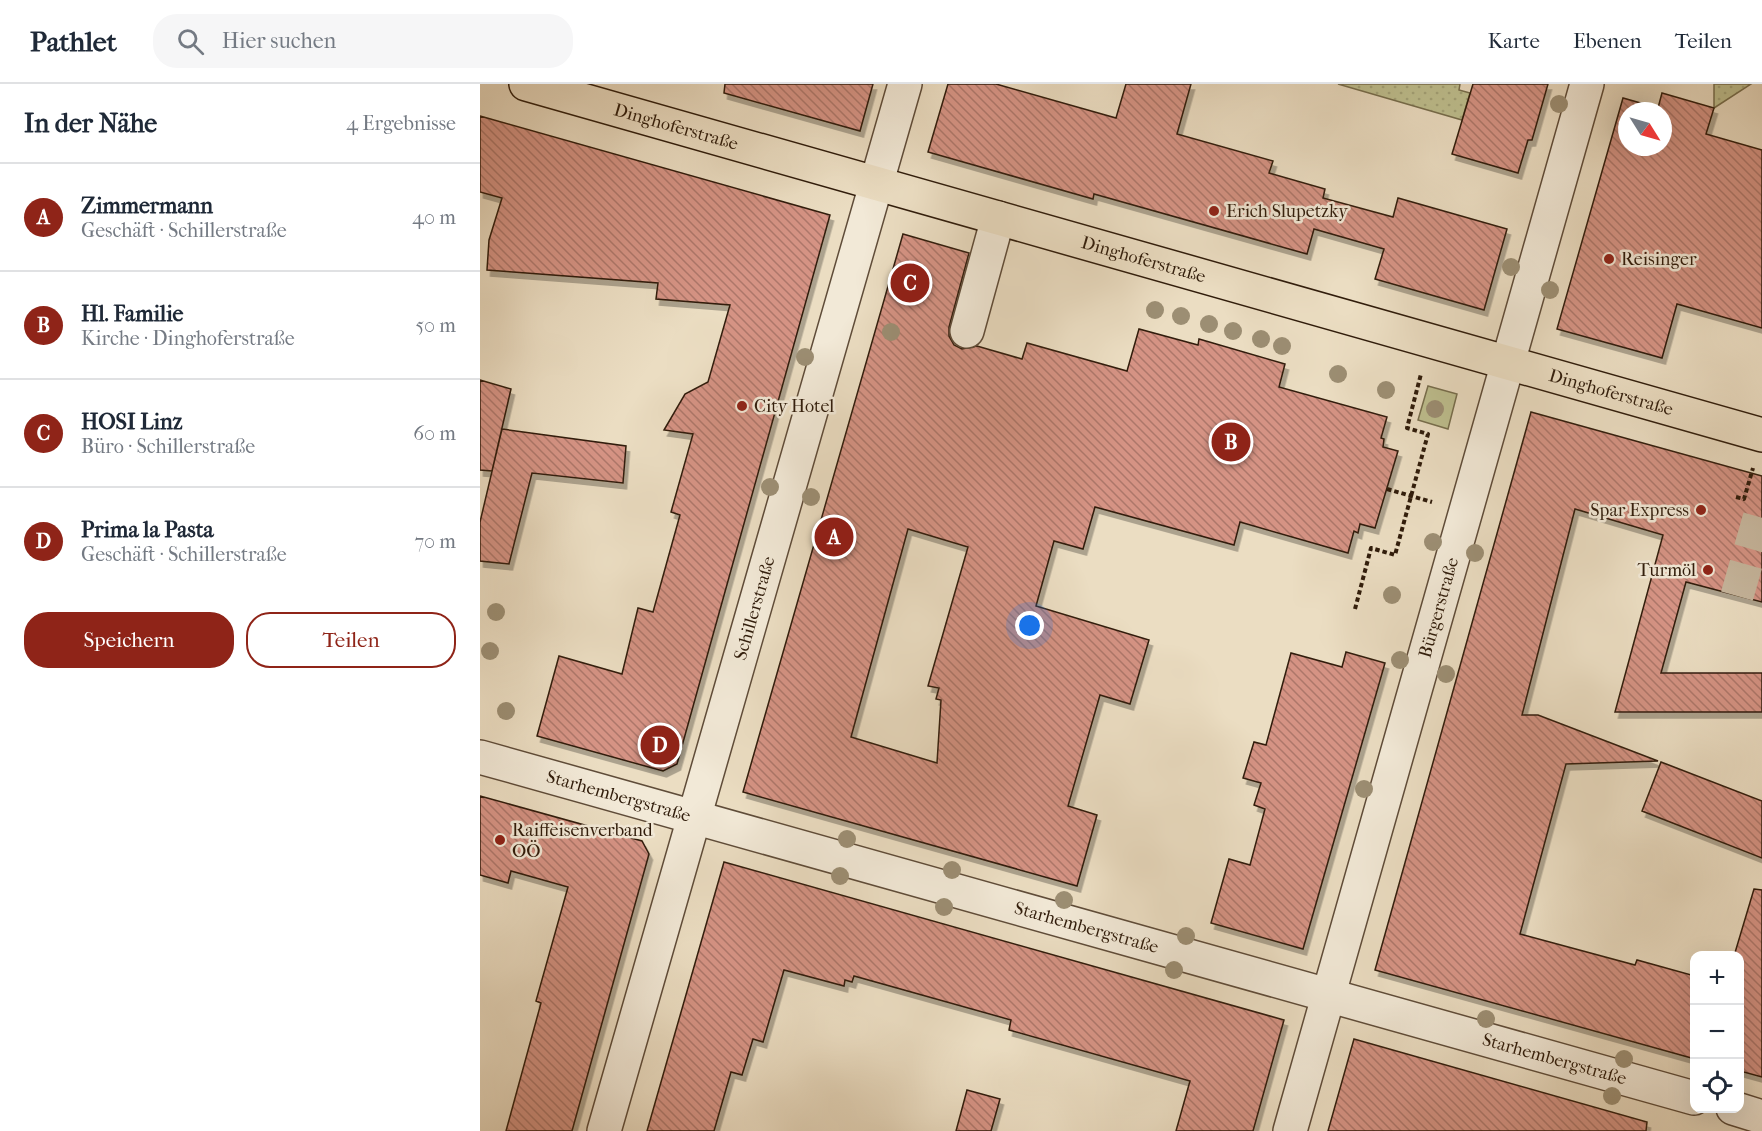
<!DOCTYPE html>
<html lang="de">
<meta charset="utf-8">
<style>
:root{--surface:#fff;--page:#f6f6f7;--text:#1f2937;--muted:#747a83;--line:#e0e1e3;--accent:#8f2418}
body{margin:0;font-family:"IM FELL French Canon",serif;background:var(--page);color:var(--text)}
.controls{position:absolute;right:18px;bottom:18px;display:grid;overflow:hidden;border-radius:12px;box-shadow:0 6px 24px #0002}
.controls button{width:54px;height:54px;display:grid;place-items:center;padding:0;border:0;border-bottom:2px solid var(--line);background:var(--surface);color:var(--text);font:30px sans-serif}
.compass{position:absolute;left:1138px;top:18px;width:54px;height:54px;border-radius:50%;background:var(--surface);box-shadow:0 6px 24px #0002;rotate:127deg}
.you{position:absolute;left:550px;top:542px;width:21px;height:21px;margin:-15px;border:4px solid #fff;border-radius:50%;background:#1a73e8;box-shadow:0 0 0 9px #1a73e833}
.badge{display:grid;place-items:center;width:39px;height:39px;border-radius:50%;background:var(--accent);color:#fff;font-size:20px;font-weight:700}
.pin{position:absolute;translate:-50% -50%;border:3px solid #fff;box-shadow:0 2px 6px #0006}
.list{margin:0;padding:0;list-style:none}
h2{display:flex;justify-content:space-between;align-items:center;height:78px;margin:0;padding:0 24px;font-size:26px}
h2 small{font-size:20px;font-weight:400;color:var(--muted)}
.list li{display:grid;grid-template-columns:39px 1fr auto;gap:18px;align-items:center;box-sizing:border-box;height:108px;padding:0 24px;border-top:2px solid var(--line)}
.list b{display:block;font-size:22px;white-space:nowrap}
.list p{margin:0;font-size:20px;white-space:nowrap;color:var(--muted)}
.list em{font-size:20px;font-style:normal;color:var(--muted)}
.actions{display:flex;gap:12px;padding:18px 24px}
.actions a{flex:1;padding:14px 0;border:2px solid var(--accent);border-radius:24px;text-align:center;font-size:21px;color:var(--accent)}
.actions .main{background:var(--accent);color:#fff}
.icon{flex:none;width:33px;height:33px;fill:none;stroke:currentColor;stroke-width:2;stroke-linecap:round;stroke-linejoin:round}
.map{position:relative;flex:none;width:1282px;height:1047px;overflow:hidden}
header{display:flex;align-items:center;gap:36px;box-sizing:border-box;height:84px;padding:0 30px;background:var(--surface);border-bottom:2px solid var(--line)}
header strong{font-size:28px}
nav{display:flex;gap:33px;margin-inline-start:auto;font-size:21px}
.search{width:420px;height:54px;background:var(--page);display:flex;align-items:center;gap:15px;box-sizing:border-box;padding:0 21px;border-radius:24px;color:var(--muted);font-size:22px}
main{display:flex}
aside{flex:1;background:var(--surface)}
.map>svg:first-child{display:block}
.green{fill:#bebf8f;stroke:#776e4d;stroke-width:1.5}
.garden{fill:url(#garden-dots);stroke:#776e4d;stroke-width:1.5}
.building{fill:url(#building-back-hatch);stroke:#301c0b;stroke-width:1.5;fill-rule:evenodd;filter:url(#shadow)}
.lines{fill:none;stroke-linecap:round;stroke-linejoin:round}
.minor-tunnel{stroke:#c6b69d;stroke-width:33;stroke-dasharray:33 16;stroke-linecap:butt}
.minor-casing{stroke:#5f4c39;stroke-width:36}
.major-casing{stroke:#301c0b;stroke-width:36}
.path{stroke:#301c0b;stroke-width:4;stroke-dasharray:4.5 3;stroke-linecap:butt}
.minor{stroke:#f2e9d7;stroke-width:33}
.major{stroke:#ebddc2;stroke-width:33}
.tree{fill:#9c8e73}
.poi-dot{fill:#8f2418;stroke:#f2e9d7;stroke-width:2}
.labels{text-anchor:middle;stroke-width:5;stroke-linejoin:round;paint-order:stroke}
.street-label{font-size:18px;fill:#301c0b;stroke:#f2e9d7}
.poi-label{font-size:18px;fill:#301c0b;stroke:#f2e9d7;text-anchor:start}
</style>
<header>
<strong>Pathlet</strong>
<div class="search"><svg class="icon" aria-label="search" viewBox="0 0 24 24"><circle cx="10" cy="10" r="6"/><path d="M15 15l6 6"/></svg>Hier suchen</div>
<nav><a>Karte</a><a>Ebenen</a><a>Teilen</a></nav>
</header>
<main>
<aside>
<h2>In der Nähe<small>4 Ergebnisse</small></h2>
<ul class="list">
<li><span class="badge">A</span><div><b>Zimmermann</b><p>Geschäft · Schillerstraße</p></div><em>40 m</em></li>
<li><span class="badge">B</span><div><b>Hl. Familie</b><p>Kirche · Dinghoferstraße</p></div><em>50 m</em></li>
<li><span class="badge">C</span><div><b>HOSI Linz</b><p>Büro · Schillerstraße</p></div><em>60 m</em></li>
<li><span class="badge">D</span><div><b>Prima la Pasta</b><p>Geschäft · Schillerstraße</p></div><em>70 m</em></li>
</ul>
<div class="actions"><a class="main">Speichern</a><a>Teilen</a></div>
</aside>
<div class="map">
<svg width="1282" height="1047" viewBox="0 0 1282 1047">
<defs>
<pattern id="garden-dots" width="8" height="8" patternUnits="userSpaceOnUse" patternTransform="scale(1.5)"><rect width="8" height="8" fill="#bebf8f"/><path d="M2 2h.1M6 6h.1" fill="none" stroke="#a4a47a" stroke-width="1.8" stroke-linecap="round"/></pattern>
<pattern id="building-back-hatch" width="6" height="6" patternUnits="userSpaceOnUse" patternTransform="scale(1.5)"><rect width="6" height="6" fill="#d59384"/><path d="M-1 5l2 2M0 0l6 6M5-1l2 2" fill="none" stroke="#ad776a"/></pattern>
<filter id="shadow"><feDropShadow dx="3.5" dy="6" stdDeviation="0" flood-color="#0004"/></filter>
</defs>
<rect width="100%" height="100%" fill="#ebddc2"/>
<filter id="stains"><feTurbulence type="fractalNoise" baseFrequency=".00333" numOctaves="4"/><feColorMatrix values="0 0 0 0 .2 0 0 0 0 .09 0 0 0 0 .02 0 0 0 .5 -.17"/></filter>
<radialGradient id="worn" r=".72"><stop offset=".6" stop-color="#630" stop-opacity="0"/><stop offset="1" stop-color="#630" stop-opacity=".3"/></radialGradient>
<path class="green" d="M948,302l29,8 -9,35 -30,-9z"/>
<path class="garden" d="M858,0h122l-1,6 11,3 -8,27z
M1234,0h37l-37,24z"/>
<path class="building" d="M245,0h148l-13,47 -136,-38z
M468,0h48l120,34 10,-34h65l-14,50 96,27 -4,12 56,16 -2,9 70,19 5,-19 109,31 -23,81 -109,-31 9,-30 -70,-20 -7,25 -213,-60 -1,5 -165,-47z
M993,0h75l-16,56h-4l-10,33 -66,-19z
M1182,9l52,15 -8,26 56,16v178l-85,-24 -15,54 -105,-29 66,-231 35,10zM1147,27h36v36h-36z
M0,32l350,99 -153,549 -14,7 -126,-35 22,-80 63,18 16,-66 15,4 27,-97 -9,-3 22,-78 -29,-4 21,-36 23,-12 22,-77 -74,-6 2,-16 -171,-13 2,-30 13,-42 -22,-6z
M423,150l66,19 -20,74v9l5,9 8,4 15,-3 45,13 5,-16 100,28 12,-42 59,16 1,-6 86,25 -6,23 108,30 -6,21 3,1 -1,8 15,4 -23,77 -15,-4 -2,9 -4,-2 -6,22 -108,-31 -6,23 -139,-38 -12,42 -29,-8 -18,65 113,34 -19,64 -30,-9 -32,111 29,9 -20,71 -334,-94zM428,445l60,18 -40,139 11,2 -3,11 5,1 -4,63 -86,-26z
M0,296l31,9 -19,82 -12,-1z
M1051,328l231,64v126l-76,-20 -25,91h101v39h-147l48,-177 -88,-26 -53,206h16l120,46 -92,3 -46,170 115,31 2,-5 58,16v83l-320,-89z
M22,345l124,17 -3,37 -91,-10 -23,91 -29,-3v-39z
M866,568l39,11 -82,286 -92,-26 18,-64 21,6 15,-56 -11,-4 7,-22 -18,-5 11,-36 12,3 25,-92 51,14z
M1181,678l101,39v57l-120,-47z
M0,712l162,45 7,13 -77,277h-66l35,-128 -5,-2 32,-114 -57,-16 -3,12 -28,-8z
M244,778l560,158 -31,111h-77l14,-50 -181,-51 2,-10 -157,-44 -2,6 -7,-2 -1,6 -60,-16 -21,72 -10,-3 -11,36 -11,-3 -17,59h-67z
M1274,805l8,1v187l-22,-6v-115h-6z
M874,955l293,83 -1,9h-318z
M487,1006l33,9 -9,32h-35z"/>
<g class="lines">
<path class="minor-tunnel" d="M1257,512l25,-88"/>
<g class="minor-casing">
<g id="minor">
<path d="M487,247l31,-113"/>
<path id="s1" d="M0,673l1214,341"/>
<path d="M1253,1024l29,9"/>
<path id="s2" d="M124,1047l301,-1047"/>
<path id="s3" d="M810,1047l297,-1047"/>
</g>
</g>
<g class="major-casing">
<g id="major">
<path id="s4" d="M46,0l1236,351"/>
</g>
</g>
<path class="path" d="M907,405l45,13
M1256,413l8,2 9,-31
M875,525l16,-61 24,7 33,-121 -21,-6 14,-54"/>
<use href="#minor" class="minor"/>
<use href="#major" class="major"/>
</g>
<g class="tree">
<circle cx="1079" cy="20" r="9"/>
<circle cx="1031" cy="183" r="9"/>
<circle cx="1070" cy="206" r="9"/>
<circle cx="675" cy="226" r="9"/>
<circle cx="701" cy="232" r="9"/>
<circle cx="729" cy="240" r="9"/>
<circle cx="753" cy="247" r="9"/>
<circle cx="411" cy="248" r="9"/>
<circle cx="781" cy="255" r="9"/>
<circle cx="802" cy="262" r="9"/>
<circle cx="325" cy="273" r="9"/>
<circle cx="858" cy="290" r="9"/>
<circle cx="906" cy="306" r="9"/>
<circle cx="955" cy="325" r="9"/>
<circle cx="290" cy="403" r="9"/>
<circle cx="331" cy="413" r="9"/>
<circle cx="953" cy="458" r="9"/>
<circle cx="995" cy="469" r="9"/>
<circle cx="912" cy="511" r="9"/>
<circle cx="16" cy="528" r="9"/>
<circle cx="10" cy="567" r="9"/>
<circle cx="920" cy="576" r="9"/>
<circle cx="966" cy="590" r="9"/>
<circle cx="26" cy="627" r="9"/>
<circle cx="884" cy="705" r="9"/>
<circle cx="367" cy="755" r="9"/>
<circle cx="472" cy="786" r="9"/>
<circle cx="360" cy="792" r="9"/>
<circle cx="584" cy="816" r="9"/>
<circle cx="464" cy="823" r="9"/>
<circle cx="706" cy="852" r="9"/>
<circle cx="694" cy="886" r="9"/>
<circle cx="1006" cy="935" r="9"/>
<circle cx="1144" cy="975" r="9"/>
<circle cx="1132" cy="1012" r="9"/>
</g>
<g class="poi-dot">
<circle cx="734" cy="127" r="6"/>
<circle cx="1129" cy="175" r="6"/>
<circle cx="262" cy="322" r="6"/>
<circle cx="1221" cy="426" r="6"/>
<circle cx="1228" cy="486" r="6"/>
<circle cx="20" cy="756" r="6"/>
</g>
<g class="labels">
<g class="street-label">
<text dy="6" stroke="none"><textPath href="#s4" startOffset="156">Dinghoferstraße</textPath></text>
<text dy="6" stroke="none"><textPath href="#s4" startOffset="642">Dinghoferstraße</textPath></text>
<text dy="6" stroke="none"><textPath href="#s4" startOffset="1128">Dinghoferstraße</textPath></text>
<text dy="6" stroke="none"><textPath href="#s3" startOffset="544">Bürgerstraße</textPath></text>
<text dy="6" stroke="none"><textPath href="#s2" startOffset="544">Schillerstraße</textPath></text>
<text dy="6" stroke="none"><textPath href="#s1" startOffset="144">Starhembergstraße</textPath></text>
<text dy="6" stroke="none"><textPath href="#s1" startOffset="630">Starhembergstraße</textPath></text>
<text dy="6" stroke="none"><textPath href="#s1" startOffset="1116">Starhembergstraße</textPath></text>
</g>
<g class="poi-label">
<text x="746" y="133">Erich Slupetzky</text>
<text x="1141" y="181">Reisinger</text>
<text x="274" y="328">City Hotel</text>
<text x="1209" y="432" text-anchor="end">Spar Express</text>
<text x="1216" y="492" text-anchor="end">Turmöl</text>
<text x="32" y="752">Raiffeisenverband<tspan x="32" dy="21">OÖ</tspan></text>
</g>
</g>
<rect width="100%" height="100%" filter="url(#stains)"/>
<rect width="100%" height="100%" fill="url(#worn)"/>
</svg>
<div class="controls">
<button>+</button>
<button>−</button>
<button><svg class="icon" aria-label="locate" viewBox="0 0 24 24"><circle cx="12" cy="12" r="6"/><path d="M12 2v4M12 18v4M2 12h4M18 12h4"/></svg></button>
</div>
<svg class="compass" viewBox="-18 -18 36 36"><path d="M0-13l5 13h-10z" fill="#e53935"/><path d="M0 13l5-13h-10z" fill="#747a83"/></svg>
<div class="you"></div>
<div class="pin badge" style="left:354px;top:453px">A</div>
<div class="pin badge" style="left:751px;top:358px">B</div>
<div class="pin badge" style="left:430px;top:199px">C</div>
<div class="pin badge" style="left:180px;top:661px">D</div>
</div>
</main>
